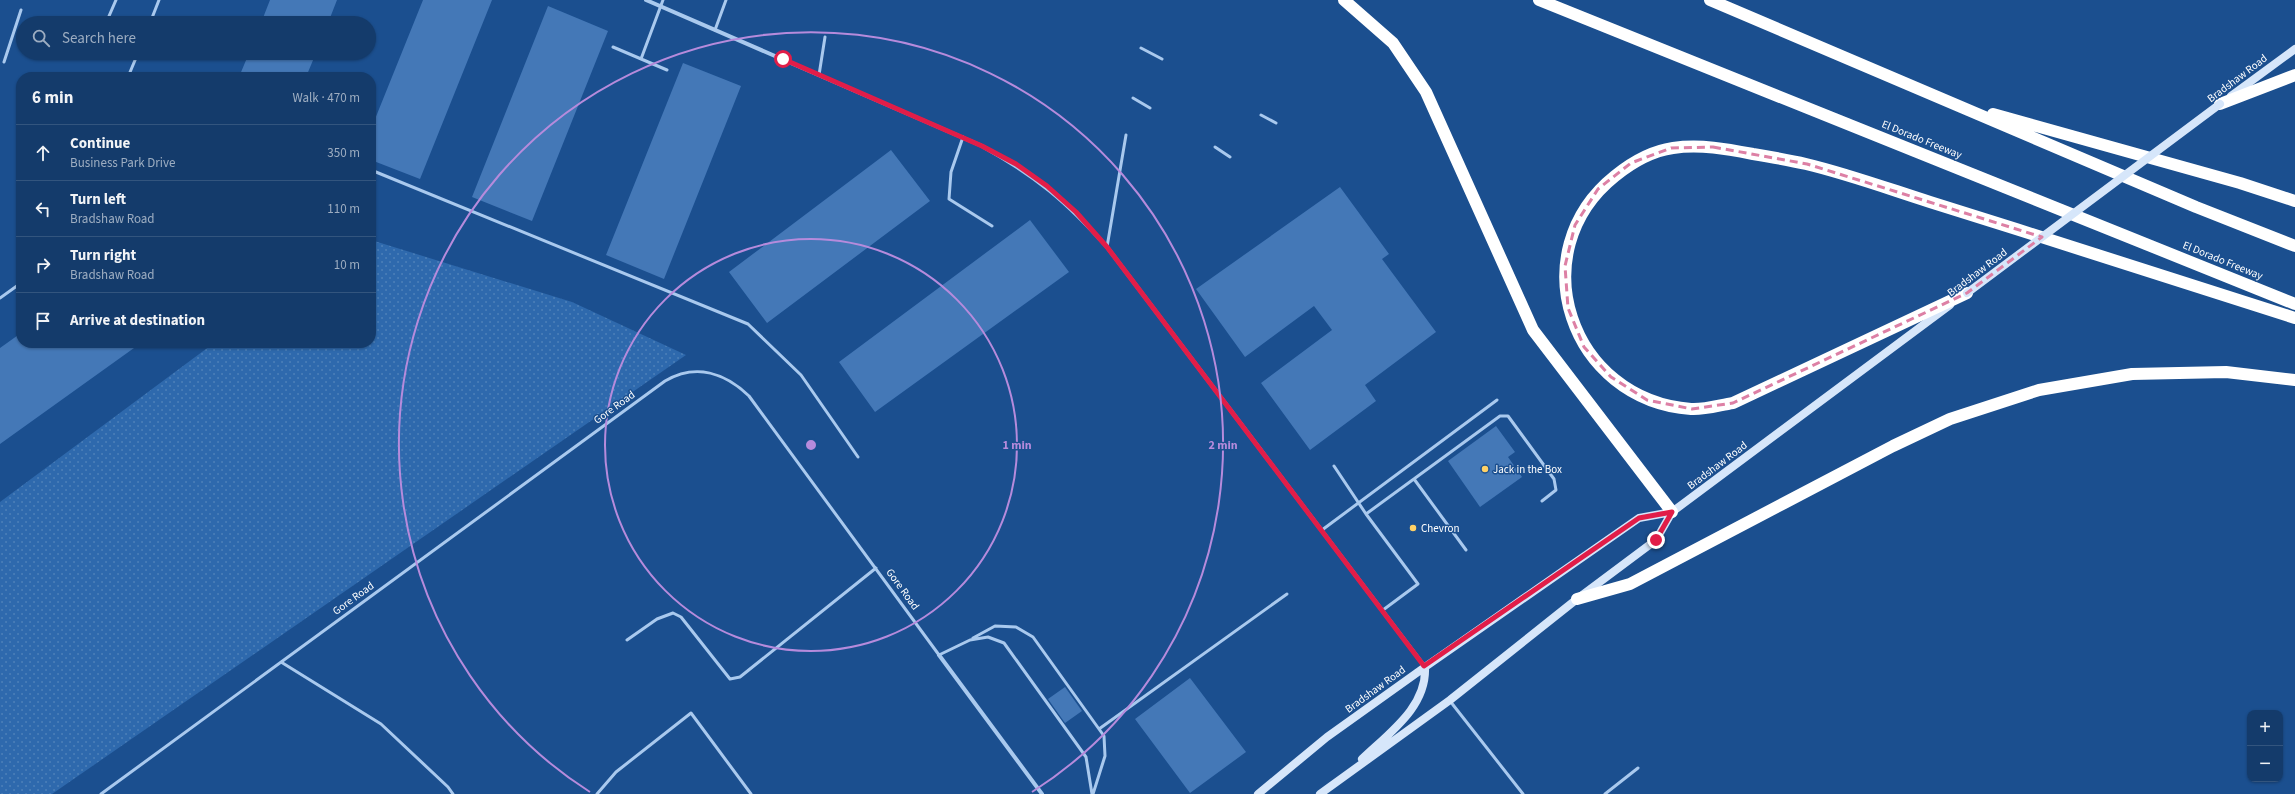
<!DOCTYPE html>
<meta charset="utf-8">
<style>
:root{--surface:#143b6b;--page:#214673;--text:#f1f3f6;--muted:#9dadc1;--line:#33557e}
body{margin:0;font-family:"Source Sans 3",sans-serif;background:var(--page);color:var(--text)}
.controls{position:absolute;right:12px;bottom:12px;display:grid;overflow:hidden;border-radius:8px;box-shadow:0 1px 3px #0004}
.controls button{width:36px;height:36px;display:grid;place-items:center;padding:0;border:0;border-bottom:1px solid var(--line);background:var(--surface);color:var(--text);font:20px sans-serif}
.stop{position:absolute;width:12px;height:12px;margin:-9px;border:3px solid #e11d48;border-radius:50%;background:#fff}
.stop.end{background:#e11d48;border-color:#fff;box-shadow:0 1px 4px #0008}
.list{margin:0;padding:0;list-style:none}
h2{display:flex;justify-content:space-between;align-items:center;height:52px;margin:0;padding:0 16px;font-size:17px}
h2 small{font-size:13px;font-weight:400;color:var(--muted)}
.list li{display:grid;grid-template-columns:26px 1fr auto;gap:12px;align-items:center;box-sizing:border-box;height:56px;padding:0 16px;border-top:1px solid var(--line)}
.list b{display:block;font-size:15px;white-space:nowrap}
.list p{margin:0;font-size:13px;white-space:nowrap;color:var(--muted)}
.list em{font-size:13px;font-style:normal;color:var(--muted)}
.icon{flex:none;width:22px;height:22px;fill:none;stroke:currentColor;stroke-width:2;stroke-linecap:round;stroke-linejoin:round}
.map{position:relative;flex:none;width:2295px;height:794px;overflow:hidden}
.search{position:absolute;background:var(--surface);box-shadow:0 1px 3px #0004;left:16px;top:16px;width:360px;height:44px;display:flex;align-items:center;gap:10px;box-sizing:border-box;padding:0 14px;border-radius:22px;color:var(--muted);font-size:15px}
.panel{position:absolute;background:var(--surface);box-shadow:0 1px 3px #0004;left:16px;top:72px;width:360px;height:276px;border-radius:16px}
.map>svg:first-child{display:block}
.grass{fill:url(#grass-dots)}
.building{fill:#4478b7}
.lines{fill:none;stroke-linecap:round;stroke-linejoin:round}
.service{stroke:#a9c9ee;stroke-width:3}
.minor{stroke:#a9c9ee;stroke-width:4}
.secondary{stroke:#d6e6fa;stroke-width:8}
.motorway{stroke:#fff;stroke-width:12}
.secondary-bridge{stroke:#d6e6fa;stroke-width:8}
.route{stroke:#e11d48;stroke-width:5}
.marked{fill:none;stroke:#dd80a5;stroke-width:3;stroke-dasharray:8 5;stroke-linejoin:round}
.ring{fill:none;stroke:#b68bdc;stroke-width:2}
.poi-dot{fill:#ffd166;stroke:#1b4f8f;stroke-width:1.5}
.labels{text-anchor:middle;stroke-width:3;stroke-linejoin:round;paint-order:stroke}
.street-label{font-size:11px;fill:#fff;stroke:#1b4f8f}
.poi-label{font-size:11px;fill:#fff;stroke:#1b4f8f;text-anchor:start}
.centre{fill:#b68bdc;stroke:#1b4f8f;stroke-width:2}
.ring-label{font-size:12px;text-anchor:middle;font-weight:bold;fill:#b68bdc;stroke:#1b4f8f;stroke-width:3;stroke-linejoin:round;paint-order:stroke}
</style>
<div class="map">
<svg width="2295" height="794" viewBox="0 0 2295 794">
<defs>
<pattern id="grass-dots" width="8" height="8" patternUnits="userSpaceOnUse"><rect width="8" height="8" fill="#2e69ad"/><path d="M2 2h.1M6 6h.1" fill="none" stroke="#4d80b9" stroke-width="1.8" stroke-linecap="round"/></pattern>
</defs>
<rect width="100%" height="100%" fill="#1b4f8f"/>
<path class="grass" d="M371,240l201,62 114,53 -634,439h-52v-292l214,-159h157z"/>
<path class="building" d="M270,0h67l-9,23h-67z
M423,0h69l-72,179 -49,-19v-31z
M548,6l60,25 -76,190 -60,-24z
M249,53h67l-10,24h-67z
M683,63l58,23 -77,193 -58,-24z
M891,150l39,51 -163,122 -38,-51z
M1340,187l49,67 -7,5 54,73 -71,53 11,16 -66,49 -49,-67 71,-53 -18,-24 -69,51 -49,-68z
M1030,220l39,52 -194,140 -36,-50z
M21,333v10h120l-141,101v-96z
M1496,426l19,26 -7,5 14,20 -42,30 -32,-46z
M1190,678l56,74 -56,41 -55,-74z
M1065,687l17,24 -17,12 -17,-24z"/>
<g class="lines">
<path class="service" d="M106,23l10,-23
M150,23l9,-23
M715,30l11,-30
M613,47l54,23
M1141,48l21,11
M641,59l22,-59
M4,62l17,-52
M819,75l6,-38
M128,77l10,-24
M1133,98l17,10
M1261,115l15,8
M963,137l-12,35 -2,27 43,27
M1215,147l15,10
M371,170l377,154 53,51 57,82
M1107,247l19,-112
M0,298l21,-15
M1334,466l32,48 52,70 -35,26
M1414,479l52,71
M1366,514l134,-98h8l46,63 2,11 -14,11
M1322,530l175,-130
M973,638l22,-12 21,1 17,10 71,99 1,20 -12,38
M627,640l30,-21 16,-6 8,4 49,62 10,-2 136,-109
M281,662l100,62 67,63 5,7
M1450,701l73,93
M1099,729l188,-135
M101,794l564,-413c31,-18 60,-8 84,15l190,259 31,-15 18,-3 16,6 82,114 6,37
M597,794l19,-22 75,-59 60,81
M1605,794l33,-26"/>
<path class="minor" d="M646,0l336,146c54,30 84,55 125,101l318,420
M939,655l103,139"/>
<path class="secondary" d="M2231,96l64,-47
M1362,759c27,-26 65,-52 63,-92
M1258,794l69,-57 98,-70 214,-149 33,-6
M1320,794l130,-94 127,-101 79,-59 16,-28 278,-207"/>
<path class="motorway" d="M1344,0l49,43 33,49 107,238 139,182
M1539,0l756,304
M1710,0l486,207 99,39
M2220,104l75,-29
M1993,114l247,69 55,18
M1967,293l-234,110c-13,2 -29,7 -42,6 -121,-9 -171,-157 -76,-233 16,-13 37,-25 58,-28 27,-4 54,1 80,6 18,3 36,6 53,10 42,10 83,25 124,38 122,38 244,77 365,116
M1577,599l53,-15 263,-138 57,-27 89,-29 93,-16 94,-2 69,8"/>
<path class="secondary-bridge" d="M1967,293l253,-189"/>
</g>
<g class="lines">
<path class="route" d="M783,59l199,87 34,18 31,22 29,26 31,35 317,419 215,-148 33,-6 -16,28"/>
</g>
<path class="marked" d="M1713,147l94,17 235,73 -75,56 -234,110 -41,6 -45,-9 -36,-23 -27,-30 -16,-39 -3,-42 10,-41 23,-36 33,-26 40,-15z"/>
<g class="ring">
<circle cx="811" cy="445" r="206"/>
<path d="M590 792A412 412 0 1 1 1032 792"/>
</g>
<g class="poi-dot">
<circle cx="1485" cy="469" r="4"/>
<circle cx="1413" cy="528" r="4"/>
</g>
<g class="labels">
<g class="street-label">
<text transform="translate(2237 78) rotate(-37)" y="4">Bradshaw Road</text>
<text transform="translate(1922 139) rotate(22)" y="4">El Dorado Freeway</text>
<text transform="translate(2223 260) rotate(22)" y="4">El Dorado Freeway</text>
<text transform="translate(1977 272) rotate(-37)" y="4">Bradshaw Road</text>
<text transform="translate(614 407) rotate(-36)" y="4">Gore Road</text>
<text transform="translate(1717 465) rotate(-37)" y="4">Bradshaw Road</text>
<text transform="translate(903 589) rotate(54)" y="4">Gore Road</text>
<text transform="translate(353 598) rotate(-36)" y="4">Gore Road</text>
<text transform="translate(1375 689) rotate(-36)" y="4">Bradshaw Road</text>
</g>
<g class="poi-label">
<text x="1493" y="473">Jack in the Box</text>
<text x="1421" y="532">Chevron</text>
</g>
</g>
<circle cx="811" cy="445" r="6" class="centre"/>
<g class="ring-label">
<text x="1017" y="449">1 min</text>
<text x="1223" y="449">2 min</text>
</g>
</svg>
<div class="controls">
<button>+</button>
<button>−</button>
</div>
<div class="stop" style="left:783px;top:59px"></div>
<div class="stop end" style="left:1656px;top:540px"></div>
<div class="search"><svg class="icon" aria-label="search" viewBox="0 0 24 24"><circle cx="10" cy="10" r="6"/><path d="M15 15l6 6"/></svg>Search here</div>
<section class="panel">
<h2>6 min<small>Walk · 470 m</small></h2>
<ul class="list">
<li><svg class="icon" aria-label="ahead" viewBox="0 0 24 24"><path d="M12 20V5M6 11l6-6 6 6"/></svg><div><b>Continue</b><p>Business Park Drive</p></div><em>350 m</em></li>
<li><svg class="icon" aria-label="left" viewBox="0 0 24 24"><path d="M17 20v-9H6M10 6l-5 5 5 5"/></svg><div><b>Turn left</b><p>Bradshaw Road</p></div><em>110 m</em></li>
<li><svg class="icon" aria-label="right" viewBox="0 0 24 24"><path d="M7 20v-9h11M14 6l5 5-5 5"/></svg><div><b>Turn right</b><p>Bradshaw Road</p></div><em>10 m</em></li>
<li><svg class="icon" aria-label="arrive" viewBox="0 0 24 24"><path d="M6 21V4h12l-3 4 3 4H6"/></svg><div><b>Arrive at destination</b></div></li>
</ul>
</section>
</div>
